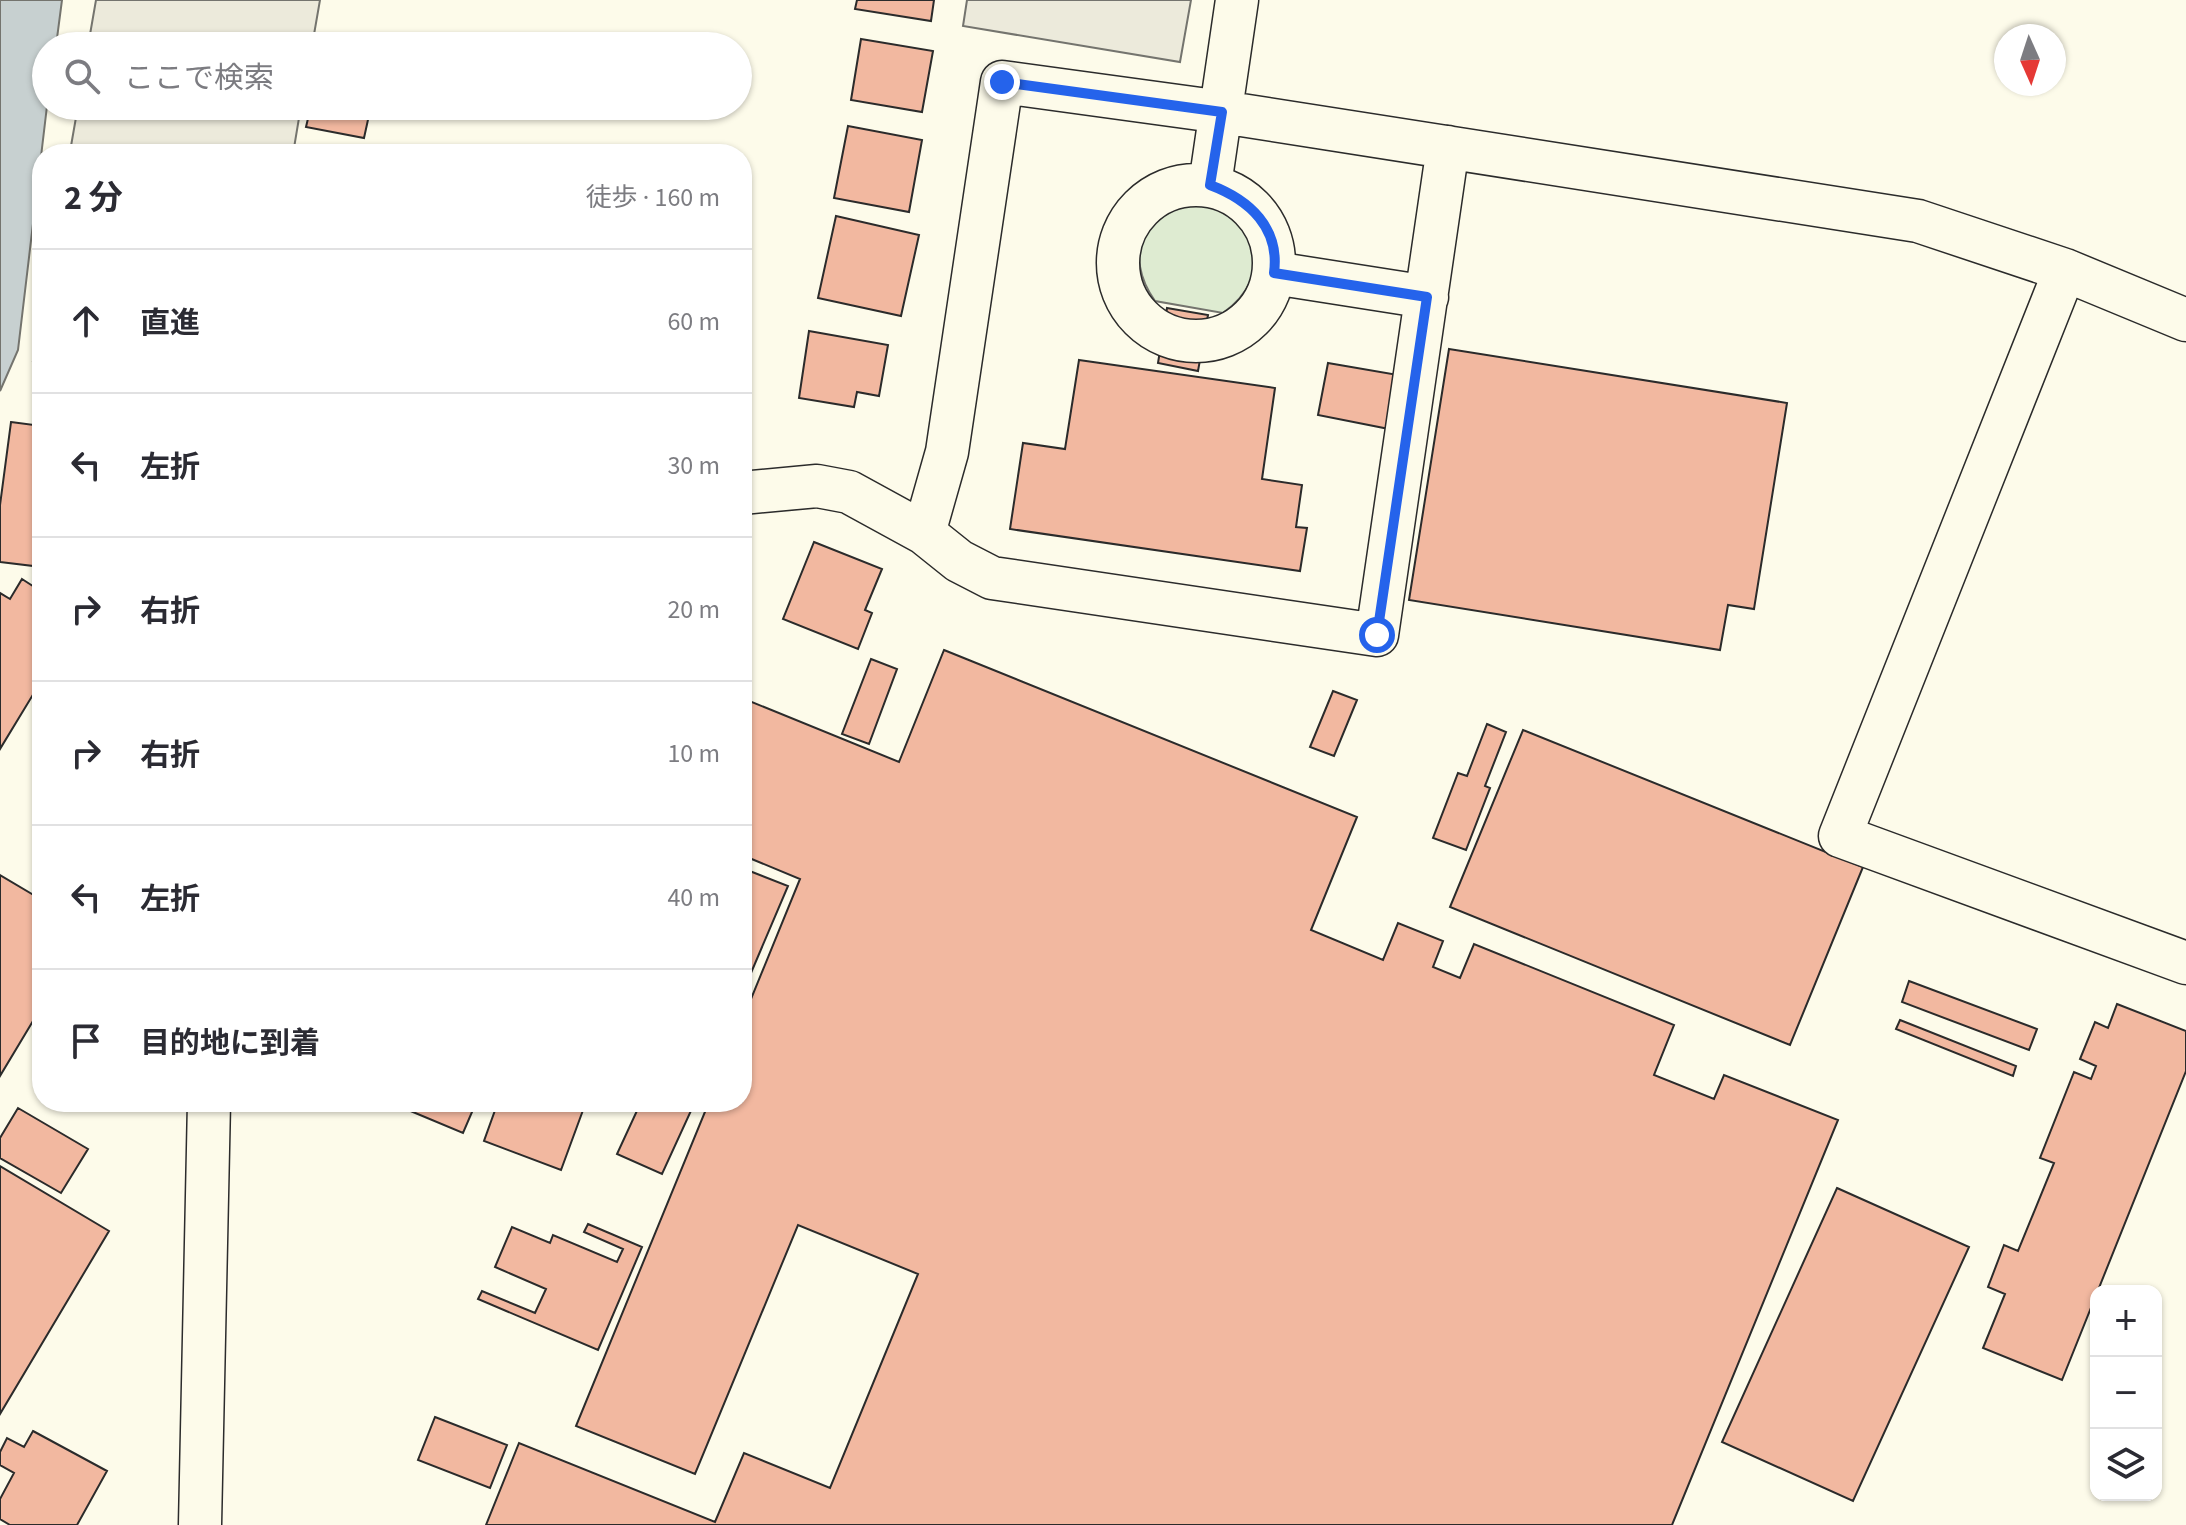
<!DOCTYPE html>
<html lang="ja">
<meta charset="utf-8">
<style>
:root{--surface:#fff;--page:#f2f2f3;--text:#2b2b33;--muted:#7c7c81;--line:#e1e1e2}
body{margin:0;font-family:"Source Sans 3","Noto Sans JP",sans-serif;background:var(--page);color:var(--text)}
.controls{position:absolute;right:24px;bottom:24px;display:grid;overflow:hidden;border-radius:16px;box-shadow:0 2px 6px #0004}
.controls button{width:72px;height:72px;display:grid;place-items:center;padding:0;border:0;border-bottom:2px solid var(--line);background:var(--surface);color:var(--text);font:40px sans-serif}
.compass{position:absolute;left:1994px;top:24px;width:72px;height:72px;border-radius:50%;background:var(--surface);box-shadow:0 2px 6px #0004;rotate:177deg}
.stop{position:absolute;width:24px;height:24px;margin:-18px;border:6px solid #2563eb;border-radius:50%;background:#fff}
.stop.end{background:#2563eb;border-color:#fff;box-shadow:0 2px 8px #0008}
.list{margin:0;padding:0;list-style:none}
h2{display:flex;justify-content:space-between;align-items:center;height:104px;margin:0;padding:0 32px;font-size:34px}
h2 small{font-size:26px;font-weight:400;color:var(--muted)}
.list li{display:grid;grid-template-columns:52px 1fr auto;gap:24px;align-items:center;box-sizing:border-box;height:144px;padding:0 32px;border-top:2px solid var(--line)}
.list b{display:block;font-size:30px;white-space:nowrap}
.list em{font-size:26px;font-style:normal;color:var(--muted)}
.icon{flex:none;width:44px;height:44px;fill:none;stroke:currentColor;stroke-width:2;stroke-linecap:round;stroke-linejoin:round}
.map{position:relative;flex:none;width:2186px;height:1525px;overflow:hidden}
.search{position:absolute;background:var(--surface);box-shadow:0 2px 6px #0004;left:32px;top:32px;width:720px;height:88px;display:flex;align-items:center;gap:20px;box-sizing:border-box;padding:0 28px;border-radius:44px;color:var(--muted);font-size:30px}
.panel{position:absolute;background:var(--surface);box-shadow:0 2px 6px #0004;left:32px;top:144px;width:720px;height:968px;border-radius:32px}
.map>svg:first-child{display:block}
.green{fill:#deebd1;stroke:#74746e;stroke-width:2}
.parking{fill:#eceadb;stroke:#74746e;stroke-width:2}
.water{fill:#c7d0d0;stroke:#74746e;stroke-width:2}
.building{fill:#f2b8a0;stroke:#2b2b2b;stroke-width:2}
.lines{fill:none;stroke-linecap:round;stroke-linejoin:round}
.minor-casing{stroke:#2b2b2b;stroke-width:45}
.minor{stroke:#fdfbea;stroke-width:42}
.route{stroke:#2563eb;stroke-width:10}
</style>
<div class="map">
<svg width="2186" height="1525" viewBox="0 0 2186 1525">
<rect width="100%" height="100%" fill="#fdfbea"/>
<path class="green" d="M1200,203c60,13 75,74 23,110l-68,-12c-33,-47 -12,-91 45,-98z"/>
<path class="parking" d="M96,0h224l-8,46h-224z
M967,0h224l-11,62 -217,-36z
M78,106h223l-8,48h-177l-45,-8z"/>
<path class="water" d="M0,0h62l-6,46h-10l1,60 -29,244 -18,41z"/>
<path class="building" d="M857,0h77l-3,21 -76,-12z
M861,39l72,12 -11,61 -71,-12z
M311,106h60l-7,32 -58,-11z
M848,126l74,14 -13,72 -75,-14z
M310,149l38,5h-39z
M836,216l83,19 -18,81 -83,-18z
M1167,308l41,7 -10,56 -40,-8z
M42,312v51l-9,-2z
M809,331l79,14 -9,51 -22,-4 -3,15 -55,-9z
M1449,349l338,54 -33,206 -26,-4 -8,45 -311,-50z
M1079,360l196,28 -13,91 40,6 -6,42 11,1 -7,43 -290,-42 13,-86 42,6z
M1328,363l70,12 -9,54 -71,-14z
M11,422l31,4 -8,81 8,1v59l-42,-5v-57z
M814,542l68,27 -17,41 7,3 -14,36 -75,-30z
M22,579l20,13v99l-5,-3 -37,61v-156l10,6z
M944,650l413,167 -46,113 72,30 15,-37 45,18 -10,26 27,11 14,-34 200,81 -20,50 60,24 10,-24 114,45 -166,405h-1186l33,-82 196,79 29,-69 86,35 88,-214 -120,-49 -103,249 -119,-48 133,-324h33v-81l58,-142 -58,-24v-157l157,64z
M871,659l26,10 -28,75 -27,-10z
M1333,691l24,9 -23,56 -24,-9z
M1487,724l19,8 -21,54 5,2 -24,62 -33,-12 25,-65 9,3z
M1523,730l340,137 -73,178 -340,-138z
M742,868l46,18 -46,108z
M0,875l42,25v106l-42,70z
M1909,981l128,48 -8,21 -127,-48z
M2117,1004l69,27v40l-124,309 -79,-32 22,-54 -17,-7 16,-42 14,6 36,-88 -14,-5 34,-86 17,7 5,-13 -16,-7 15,-37 13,6z
M1900,1020l116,46 -3,10 -117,-47z
M389,1102h78l8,3 -12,28z
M498,1102h88l-25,68 -77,-29z
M641,1102h54l-33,72 -45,-20z
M18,1108l70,41 -27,44 -61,-35v-20z
M0,1166l109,65 -109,183z
M1837,1188l132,59 -116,254 -131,-59z
M588,1224l54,23 -44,103 -120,-51 4,-8 53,22 11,-24 -51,-22 17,-40 38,16 3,-8 64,27 6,-13 -39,-17z
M435,1417l72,28 -17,43 -72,-28z
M33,1431l74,40 -30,54h-67l-10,-6v-20l14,-26 -14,-8v-13l7,-14 17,9z"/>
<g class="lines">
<g class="minor-casing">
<path id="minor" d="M1118 263a78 78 0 1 1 156 0a78 78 0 1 1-156 0Z
M1210,185l27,-185
M2065,270l-225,566 346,127
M1274,273l153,24
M742,493l75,-7 32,6 75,41 23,-81 55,-370 220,30 696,109 147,49 121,50
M924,533l35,28 33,17 385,57 71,-488
M200,1525l9,-423"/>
</g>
<use href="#minor" class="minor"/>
</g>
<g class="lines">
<path class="route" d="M1002,82l220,30 -12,73c40,15 70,43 64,88l153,24 -50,338"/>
</g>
</svg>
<div class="controls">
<button>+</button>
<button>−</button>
<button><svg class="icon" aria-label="layers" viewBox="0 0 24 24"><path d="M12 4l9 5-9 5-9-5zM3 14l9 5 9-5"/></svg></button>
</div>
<svg class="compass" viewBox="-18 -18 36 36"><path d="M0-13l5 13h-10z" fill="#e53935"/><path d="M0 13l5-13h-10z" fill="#7c7c81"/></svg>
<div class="stop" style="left:1377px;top:635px"></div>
<div class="stop end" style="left:1002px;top:82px"></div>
<div class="search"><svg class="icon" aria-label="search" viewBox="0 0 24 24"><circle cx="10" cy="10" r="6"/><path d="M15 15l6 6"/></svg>ここで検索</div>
<section class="panel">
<h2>2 分<small>徒歩 · 160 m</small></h2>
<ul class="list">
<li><svg class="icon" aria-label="ahead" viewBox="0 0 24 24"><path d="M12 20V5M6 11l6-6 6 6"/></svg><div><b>直進</b></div><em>60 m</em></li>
<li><svg class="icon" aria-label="left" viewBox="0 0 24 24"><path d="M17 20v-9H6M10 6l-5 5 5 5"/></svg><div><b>左折</b></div><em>30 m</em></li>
<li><svg class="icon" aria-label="right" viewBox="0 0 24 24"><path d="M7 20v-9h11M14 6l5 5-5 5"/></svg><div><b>右折</b></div><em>20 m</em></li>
<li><svg class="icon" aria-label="right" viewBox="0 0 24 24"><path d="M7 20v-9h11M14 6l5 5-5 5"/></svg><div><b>右折</b></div><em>10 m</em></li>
<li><svg class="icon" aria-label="left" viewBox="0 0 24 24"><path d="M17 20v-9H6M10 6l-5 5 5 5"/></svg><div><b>左折</b></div><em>40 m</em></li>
<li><svg class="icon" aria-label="arrive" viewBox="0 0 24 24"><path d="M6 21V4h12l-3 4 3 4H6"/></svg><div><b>目的地に到着</b></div></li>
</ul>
</section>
</div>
